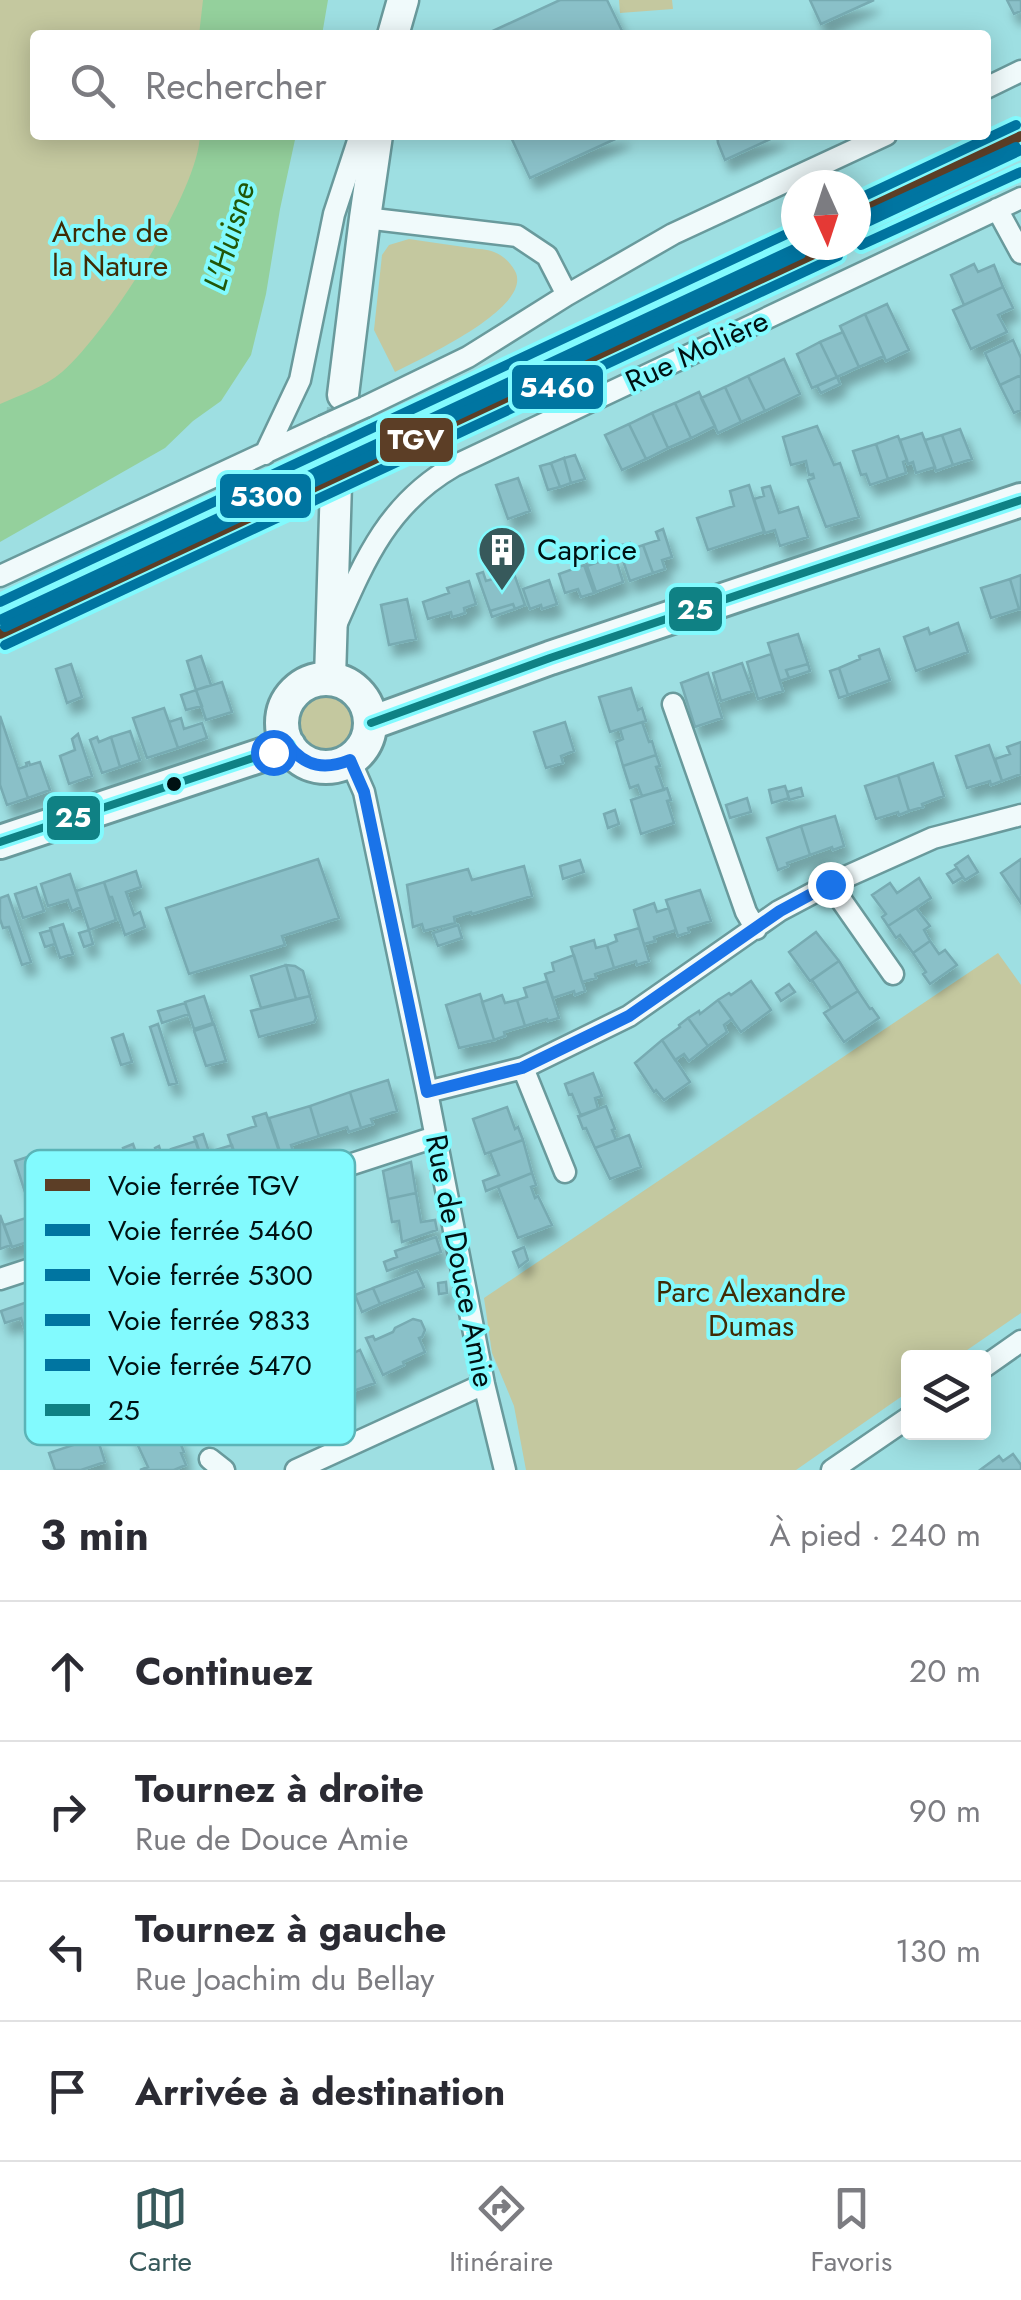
<!DOCTYPE html>
<html lang="fr">
<meta charset="utf-8">
<style>
:root{--surface:#fff;--page:#f7f7f7;--text:#2b2b33;--muted:#7c7c81;--line:#e1e1e2;--accent:#37595b}
body{margin:0;font-family:Jost,sans-serif;background:var(--page);color:var(--text)}
.controls{position:absolute;right:30px;bottom:30px;display:grid;overflow:hidden;border-radius:10px;box-shadow:0 5px 25px #0003}
.controls button{width:90px;height:90px;display:grid;place-items:center;padding:0;border:0;border-bottom:2px solid var(--line);background:var(--surface);color:var(--text);font:50px sans-serif}
.compass{position:absolute;left:781px;top:170px;width:90px;height:90px;border-radius:50%;background:var(--surface);box-shadow:0 5px 25px #0003;rotate:177deg}
.stop{position:absolute;width:30px;height:30px;margin:-22px;border:8px solid #1a73e8;border-radius:50%;background:#fff}
.stop.end{background:#1a73e8;border-color:#fff;box-shadow:0 2px 10px #0008}
.list{margin:0;padding:0;list-style:none}
h2{display:flex;justify-content:space-between;align-items:center;height:130px;margin:0;padding:0 40px;font-size:42px}
h2 small{font-size:32px;font-weight:400;color:var(--muted)}
.list li{display:grid;grid-template-columns:65px 1fr auto;gap:30px;align-items:center;box-sizing:border-box;height:140px;padding:0 40px;border-top:2px solid var(--line)}
.list b{display:block;font-size:38px;white-space:nowrap}
.list p{margin:0;font-size:32px;white-space:nowrap;color:var(--muted)}
.list em{font-size:32px;font-style:normal;color:var(--muted)}
.icon{flex:none;width:55px;height:55px;fill:none;stroke:currentColor;stroke-width:2;stroke-linecap:round;stroke-linejoin:round}
.map{position:relative;flex:none;width:1021px;height:1470px;overflow:hidden}
.search{position:absolute;background:var(--surface);box-shadow:0 5px 25px #0003;left:30px;right:30px;top:30px;height:110px;display:flex;align-items:center;gap:25px;box-sizing:border-box;padding:0 35px;border-radius:10px;color:var(--muted);font-size:38px}
.sheet{height:690px;background:var(--surface)}
nav{display:flex;justify-content:space-around;align-items:center;box-sizing:border-box;height:140px;border-top:2px solid var(--line);background:var(--surface);font-size:28px;color:var(--muted)}
nav a{display:grid;justify-items:center;gap:5px}
nav .on{color:var(--accent)}
.map>svg:first-child{display:block}
.green{fill:#c4c89f}
.water{fill:#94d09c}
.building{fill:#8ac0c8;stroke:#77abb2;stroke-width:2.5;filter:url(#shadow)}
.lines{fill:none;stroke-linecap:round;stroke-linejoin:round}
.secondary-tunnel{stroke:#86c0c3;stroke-width:30;stroke-dasharray:30 15;stroke-linecap:butt}
.street-casing{stroke:#699a9c;stroke-width:25}
.secondary-casing{stroke:#699a9c;stroke-width:35}
.primary-casing{stroke:#699a9c;stroke-width:38}
.street{stroke:#f0fafb;stroke-width:20}
.secondary{stroke:#f0fafb;stroke-width:30}
.primary{stroke:#f0fafb;stroke-width:32}
.street-bridge-casing{stroke:#699a9c;stroke-width:25;stroke-linecap:butt}
.street-bridge{stroke:#f0fafb;stroke-width:20}
.bus-1-casing{stroke:#82fafe;stroke-width:15}
.bus-1{stroke:#0f8184;stroke-width:8}
.rail-1-casing{stroke:#82fafe;stroke-width:18}
.rail-2-casing{stroke:#82fafe;stroke-width:18}
.rail-3-casing{stroke:#82fafe;stroke-width:18}
.rail-4-casing{stroke:#82fafe;stroke-width:18}
.rail-5-casing{stroke:#82fafe;stroke-width:18}
.rail-1{stroke:#5c3e26;stroke-width:10}
.rail-2{stroke:#0075a1;stroke-width:10}
.rail-3{stroke:#0075a1;stroke-width:10}
.rail-4{stroke:#0075a1;stroke-width:10}
.rail-5{stroke:#0075a1;stroke-width:10}
.route{stroke:#1a73e8;stroke-width:12}
.bus-dot{fill:#001112;stroke:#82fafe;stroke-width:4}
.labels{text-anchor:middle;stroke-width:8;stroke-linejoin:round;paint-order:stroke}
.park-label{font-size:30px;fill:#402b05;stroke:#82fafe}
.street-label{font-size:30px;fill:#001112;stroke:#82fafe}
.poi-label{font-size:30px;fill:#001112;stroke:#82fafe;text-anchor:start}
.water-label{font-size:32px;font-style:italic;fill:#215607;stroke:#82fafe}
.key{fill:#82fafe;stroke:#5bb4b7;stroke-width:2.5}
.key-label{font-size:28px;fill:#001112}
.line-badge{stroke:#82fafe;stroke-width:4}
.badge-label{font-size:28px;text-anchor:middle;font-weight:bold;fill:#fff}
</style>
<div class="map">
<svg width="1021" height="1470" viewBox="0 0 1021 1470">
<defs>
<filter id="shadow"><feDropShadow dx="6" dy="11" stdDeviation="5" flood-color="#0004"/></filter>
</defs>
<rect width="100%" height="100%" fill="#9edfe2"/>
<path class="green" d="M0,0h288l-8,35h-245v100h223l-258,340z
M619,0h53l1,9 -53,4z
M409,239c20,3 41,6 62,9 7,1 16,1 23,4 9,3 18,12 22,21 14,36 -94,85 -121,99l-21,-42 8,-75 7,-10z
M299 723a27 27 0 1 1 54 0a27 27 0 1 1-54 0Z
M998,953l23,32v328l-64,44 -49,1v34l-112,78h-270l-12,-64 -22,-53 -8,-55z"/>
<path class="water" d="M203,0h125l-6,35h-123z
M200,135h96l-16,74 -14,85 -15,61 -30,46 -28,20 -28,27 -165,94v-138c20,-9 45,-17 62,-32 44,-38 136,-179 138,-237z"/>
<path class="building" d="M560,0h47l17,35h-140z
M810,0h64l-53,24z
M1007,0h14v11l-7,3z
M510,135h114l-94,43z
M717,135h62l-54,25 -7,-17z
M974,264l4,8 16,-7 9,22 -39,18 -13,-30z
M1003,287l10,21 -15,7 9,17 -36,17 -18,-39z
M887,304l22,46 -23,11 -21,-47z
M865,314l19,42 -25,11 -19,-41z
M843,332l16,35 -22,10 -17,-35z
M1013,340l8,18v17l-21,10 -15,-32z
M820,342l17,35 -25,11 -15,-34z
M784,359l16,35 -35,17 -17,-35z
M1021,375v35l-7,3 -14,-28z
M748,376l17,35 -24,11 -16,-35z
M837,377l3,7 -19,9 -4,-7z
M725,387l16,35 -23,11 -17,-35z
M699,392l16,34 -24,12 -16,-35z
M675,403l16,35 -23,10 -16,-35z
M652,413l16,35 -22,11 -17,-35z
M629,424l17,35 -24,11 -17,-35z
M817,426l17,39 6,-2 19,54 -33,10 -18,-47 6,-2 -1,-4 -4,1 -3,-14 -15,4 -8,-28z
M960,429l12,30 -19,6 -11,-30z
M922,433l13,34 -19,6 -3,-11 -5,2 -8,-24z
M942,435l11,30 -17,6 -11,-31z
M898,436l9,24 -4,2 3,11 -18,6 -12,-35z
M876,444l12,35 -18,6 -4,-11 -5,1 -8,-24z
M575,455l10,24 -14,4 -7,-25z
M564,458l7,25 -11,4 -9,-24z
M551,463l9,24 -12,3 -8,-24z
M518,478l12,33 -22,8 -12,-34z
M749,485l15,47 -56,18 -11,-32 37,-12 -4,-15z
M770,486l9,27 19,-6 10,30 -28,9 -5,-16 -10,3 -11,-34 10,-3 -2,-8z
M663,529l9,28 -10,3 3,9 -12,4 -10,-28 16,-5 -3,-8z
M630,543l2,6 11,-4 10,28 -23,8 -12,-35z
M597,555l2,7 -12,4 -2,-7z
M615,556l8,26 -27,10 -9,-26z
M584,565l10,28 -13,4 -3,-8 -13,4 -6,-19z
M512,568l13,37 -10,4 -2,-5 -23,7 -13,-37 6,-2 3,9 17,-5 -1,-4z
M1021,575v34h-2l-9,-30z
M1010,579l9,30 -28,9 -10,-30z
M549,580l8,24 -15,5 -1,-4 -11,4 -7,-20z
M469,581l7,23 -12,4 1,5 -6,2 -7,2 -1,-5 -23,7 -5,-17 26,-9 -2,-5z
M407,599l9,40 -27,6 -8,-40z
M513,604l2,5 -23,8 -2,-6z
M958,623l10,29 -52,19 -12,-34 24,-9 2,6z
M798,634l10,30 -22,6 3,8 -9,3 -12,-38z
M879,649l11,31 -42,15 -9,-27 21,-9 -1,-3z
M771,654l12,37 -25,8 -11,-37z
M201,656l10,29 -15,5 -9,-29z
M742,663l10,28 -31,10 -8,-28z
M71,664l11,33 -15,6 -11,-34z
M808,664l2,7 -21,7 -3,-8z
M839,668l9,27 -9,3 -9,-27z
M708,673l14,45 -27,9 -14,-44z
M222,682l10,30 -26,8 -10,-30z
M631,688l7,22 4,-2 4,13 -36,11 -11,-35z
M196,690l6,16 -16,4 -5,-15z
M164,708l14,40 -31,10 -14,-40z
M0,716l28,82 -21,7 -7,-20z
M181,718l3,11 18,-6 5,15 -29,10 -9,-26z
M565,722l9,29 -13,5 2,7 -17,5 -12,-36z
M642,722l7,20 3,-1 4,14 -33,11 -7,-24 7,-3 -3,-10z
M130,731l10,29 -20,7 -9,-30z
M78,734l14,42 -23,8 -9,-28 15,-6 -3,-11z
M97,737l2,5 12,-5 9,30 -18,6 -12,-33z
M1021,742v32l-19,7 -7,-22 15,-5 -3,-7z
M989,745l13,36 -11,4 -1,-4 -23,7 -11,-32z
M656,755l4,11 -4,1 8,23 -22,6 -4,-11 -8,3 -7,-22z
M29,762l1,3 10,-3 10,28 -22,8 -10,-29 9,-3 -1,-3z
M933,763l11,33 -22,8 1,3 -14,4 -11,-36z
M898,775l11,36 -10,4 -1,-3 -22,7 -11,-33z
M785,786l4,12 -17,5 -3,-13z
M667,788l4,12 -4,1 7,22 -33,11 -10,-34z
M801,788l2,8 -14,4 -2,-8z
M747,798l4,14 -21,6 -4,-13z
M615,810l4,14 -11,4 -4,-14z
M835,816l9,30 -11,4 -1,-3 -22,8 -9,-29z
M801,826l9,29 -23,8 1,3 -10,4 -11,-32z
M968,856l10,16 -13,8 -10,-15z
M318,859l21,59 -57,18 3,9 -96,29 -23,-66z
M1021,859v44l-20,-30z
M580,860l4,12 -21,7 -3,-13z
M524,866l8,30 -60,18 -1,-2 -17,5 1,6 -31,8 -2,-7 -9,3 -6,-42 61,-16 4,11z
M957,868l6,9 -10,6 -6,-9z
M136,871l5,16 -15,5 8,23 6,-3 5,15 -20,8 -13,-38h-3l-5,-15z
M70,874l11,33 -9,4 -4,-11 -20,6 -7,-22z
M919,878l12,20 -43,28 -6,-9 4,-3 -14,-19 18,-12 7,10z
M104,882l12,38 -27,10 -13,-39z
M36,887l8,24 -21,7 -8,-24z
M700,890l11,31 -23,7 1,4 -11,4 -12,-36z
M8,895l23,67 -9,3 -13,-38 -6,1 -3,-9v-21z
M654,903l3,9 12,-4 7,22 -22,7 1,4 -11,3 -10,-34z
M916,908l14,18 -6,4 6,11 -17,12 -13,-18 -4,3 -8,-12z
M63,924l10,30 -13,4 -10,-30z
M458,925l4,13 -24,8 -5,-13z
M639,928l10,33 -12,4 -1,-4 -22,7 -7,-23 10,-4 -2,-6z
M51,930l4,14 -10,3 -5,-14z
M89,930l4,14 -9,3 -5,-14z
M816,932l23,29 -29,20 -21,-29z
M594,940l2,8 11,-3 7,23 -19,6 1,4 -14,4 -11,-35z
M930,941l9,13 6,-4 12,15 -27,19 -7,-10 3,-2 -13,-19z
M574,955l11,36 -10,4 -1,-4 -21,7 -8,-24 9,-3 -2,-8z
M839,961l19,30 -27,17 -19,-28z
M286,965l9,1 8,5 7,25 -14,3z
M286,965l10,34 -35,9 -10,-32z
M547,981l12,37 -11,3 -1,-2 -22,7 -8,-26 10,-3 -3,-9z
M751,981l20,29 -30,22 -23,-32 11,-7 2,2z
M789,984l6,8 -14,9 -5,-8z
M858,991l12,18 2,-1 7,10 -35,24 -20,-29z
M480,994l14,46 -35,8 -13,-43z
M502,995l3,8 12,-3 8,26 -21,6 1,4 -11,4 -12,-38z
M204,996l9,27 -19,6 -9,-27z
M310,996l6,22 -2,4 -55,15 -8,-26z
M718,1000l14,19 -8,6 3,7 -19,14 -20,-28 11,-7 1,3z
M185,1003l4,11 -27,9 -4,-12z
M688,1018l20,28 -19,15 -5,-7 -9,6 -13,-20 18,-13 -1,-2z
M158,1024l19,59 -8,2 -19,-58z
M214,1024l12,37 -20,5 -12,-35z
M123,1034l9,28 -11,3 -9,-27z
M662,1040l28,42 -26,18 -8,-10 -2,2 -19,-29z
M593,1073l9,23 -7,2 3,11 -17,7 -9,-22 -3,1 -4,-11z
M388,1080l9,31 -26,8 2,5 -12,4 -11,-36z
M350,1092l11,36 -12,4 -2,-5 -28,9 -9,-30z
M310,1106l9,30 -28,9 2,6 -12,4 -12,-37z
M606,1106l9,23 -3,1 4,10 -21,8 -9,-20 -3,1 -5,-13z
M507,1107l8,22 3,-2 5,13 -38,14 -12,-35z
M266,1113l13,38 -41,14 -10,-30 28,-9 -3,-9z
M203,1134l6,18 23,-7 13,41 -31,10 -20,-59z
M629,1135l12,32 -31,12 -15,-31z
M523,1140l9,33 -46,18 -3,-10 16,-6 -9,-23z
M196,1141l13,41 -25,8 -13,-41z
M133,1144l11,31 16,-6 9,30 -27,9 -19,-60z
M159,1146l4,13 -9,3 -2,-7 4,-2 -1,-5z
M27,1157l16,50 -12,4 -16,-50z
M411,1162l5,31 -28,6 -5,-28z
M532,1173l4,12 -5,2 4,11 3,-2 14,29 -34,13 -20,-51z
M416,1193l5,29 14,-2 2,10 -35,12 -3,-21 -7,1 -4,-23z
M0,1215l11,30 -11,4z
M29,1217l8,22 -25,8 -8,-22z
M436,1237l5,15 -54,19 -3,-9 13,-5 -2,-6z
M524,1247l4,13 -9,7 -6,-15z
M417,1271l7,16 -44,17 -7,-16z
M446,1282l1,11 -8,1 -1,-11z
M373,1288l7,16 -18,8 -7,-17z
M33,1300l20,53 -12,4 -10,-29 -6,2 -4,-12 -16,5 -4,-12z
M413,1319l8,2 4,9 -3,7 -3,1 6,14 -22,10 1,3 -21,10 -17,-37 7,-2 2,4 18,-8 2,-4z
M360,1350l15,33 -38,14 -13,-29z
M162,1411l12,26 3,-2 7,17 -3,1 5,12 -12,5h-34l8,-3 -19,-41z
M97,1437l8,25 -24,8h-26l-6,-17z
M1013,1454l8,11v5h-41l19,-14 4,5z"/>
<g class="lines">
<path class="secondary-tunnel" d="M336,483l7,-88"/>
<g class="street-casing">
<path id="street" d="M986,88l35,-17
M997,209l24,44
M365,218l152,18 30,20 20,39
M365,407l103,-50 99,-62 106,-61 213,-99
M265,454l35,-74 34,-166 26,-79
M0,576l323,-150
M337,623c28,-64 52,-120 117,-157l567,-268
M673,704l73,208 10,17
M350,760l14,32 63,300 57,292 21,86
M830,884l63,90
M523,1068l42,104
M427,1092l96,-24 106,-52 150,-105 51,-27 103,-46 88,-23
M0,1279l435,-142
M984,1367l37,-26
M210,1459l14,11
M296,1470l188,-86
M832,1470l76,-52"/>
</g>
<g class="secondary-casing">
<path id="secondary" d="M393,35l10,-35
M343,395l22,-177 12,-83
M330,678l6,-195"/>
</g>
<g class="primary-casing">
<path id="primary" d="M282 723a44 44 0 1 1 88 0a44 44 0 1 1-88 0Z
M371,723l179,-65 471,-158
M0,842l289,-96"/>
</g>
<use href="#street" class="street"/>
<use href="#secondary" class="secondary"/>
<use href="#primary" class="primary"/>
<g class="street-bridge-casing">
<path id="street-bridge" d="M323,426l42,-19"/>
</g>
<use href="#street-bridge" class="street-bridge"/>
<g class="bus-1-casing">
<path id="bus-1" d="M371,723l179,-65 471,-158
M0,842l289,-96"/>
</g>
<use href="#bus-1" class="bus-1"/>
<g class="rail-1-casing">
<path id="rail-1" d="M856,214l165,-78
M0,634l833,-389"/>
</g>
<g class="rail-2-casing">
<path id="rail-2" d="M861,245l160,-73
M5,645l833,-389"/>
</g>
<g class="rail-3-casing">
<path id="rail-3" d="M856,220l160,-73
M0,620l803,-375"/>
</g>
<g class="rail-4-casing">
<path id="rail-4" d="M861,225l160,-75
M5,627l796,-373"/>
</g>
<g class="rail-5-casing">
<path id="rail-5" d="M856,200l160,-75
M0,602l791,-370"/>
</g>
<use href="#rail-1" class="rail-1"/>
<use href="#rail-2" class="rail-2"/>
<use href="#rail-3" class="rail-3"/>
<use href="#rail-4" class="rail-4"/>
<use href="#rail-5" class="rail-5"/>
</g>
<g class="lines">
<path class="route" d="M273,752l16,-6c17,21 36,24 61,14l14,32 63,300 95,-24 107,-52 151,-105 50,-27"/>
</g>
<defs>
<g id="building-pin" transform="scale(2.5)"><path d="M0 17L-7.5 6A9.5 9.5 0 1 1 7.5 6Z" fill="#37595b" stroke="#82fafe"/><path d="M-4-6H4V6H1V3H-1V6H-4ZM-2.5-4.3h1.7v1.8h-1.7ZM.8-4.3h1.7v1.8H.8ZM-2.5-1h1.7V.8h-1.7ZM.8-1h1.7V.8H.8Z" fill="#fff"/></g>
</defs>
<g fill-rule="evenodd">
<use href="#building-pin" x="502" y="550"/>
</g>
<circle class="bus-dot" cx="174" cy="784" r="9"/>
<g class="labels">
<g class="park-label">
<text x="110" y="242">Arche de<tspan x="110" dy="34">la Nature</tspan></text>
<text x="751" y="1302">Parc Alexandre<tspan x="751" dy="34">Dumas</tspan></text>
</g>
<g class="street-label">
<text transform="translate(697 351) rotate(-25)" y="10">Rue Molière</text>
<text transform="translate(460 1261) rotate(79)" y="10">Rue de Douce Amie</text>
</g>
<g class="poi-label">
<text x="537" y="560">Caprice</text>
</g>
<g class="water-label">
<text transform="translate(229 236) rotate(-74)" y="11">L'Huisne</text>
</g>
</g>
<rect x="25" y="1150" width="330" height="295" rx="15" class="key"/>
<rect x="45" y="1179" width="45" height="12" fill="#5c3e26"/>
<rect x="45" y="1224" width="45" height="12" fill="#0075a1"/>
<rect x="45" y="1269" width="45" height="12" fill="#0075a1"/>
<rect x="45" y="1314" width="45" height="12" fill="#0075a1"/>
<rect x="45" y="1359" width="45" height="12" fill="#0075a1"/>
<rect x="45" y="1404" width="45" height="12" fill="#0f8184"/>
<g class="key-label">
<text x="108" y="1195">Voie ferrée TGV</text>
<text x="108" y="1240">Voie ferrée 5460</text>
<text x="108" y="1285">Voie ferrée 5300</text>
<text x="108" y="1330">Voie ferrée 9833</text>
<text x="108" y="1375">Voie ferrée 5470</text>
<text x="108" y="1420">25</text>
</g>
<g class="line-badge">
<rect x="510" y="363" width="95" height="48" rx="10" fill="#0075a1"/>
<rect x="378" y="416" width="77" height="48" rx="10" fill="#5c3e26"/>
<rect x="218" y="472" width="95" height="48" rx="10" fill="#0075a1"/>
<rect x="667" y="585" width="57" height="48" rx="10" fill="#0f8184"/>
<rect x="45" y="794" width="57" height="48" rx="10" fill="#0f8184"/>
</g>
<g class="badge-label">
<text x="557" y="397">5460</text>
<text x="416" y="449">TGV</text>
<text x="266" y="506">5300</text>
<text x="695" y="619">25</text>
<text x="73" y="827">25</text>
</g>
</svg>
<div class="controls">
<button><svg class="icon" aria-label="layers" viewBox="0 0 24 24"><path d="M12 4l9 5-9 5-9-5zM3 14l9 5 9-5"/></svg></button>
</div>
<svg class="compass" viewBox="-18 -18 36 36"><path d="M0-13l5 13h-10z" fill="#e53935"/><path d="M0 13l5-13h-10z" fill="#7c7c81"/></svg>
<div class="stop" style="left:273px;top:752px"></div>
<div class="stop end" style="left:830px;top:884px"></div>
<div class="search"><svg class="icon" aria-label="search" viewBox="0 0 24 24"><circle cx="10" cy="10" r="6"/><path d="M15 15l6 6"/></svg>Rechercher</div>
</div>
<section class="sheet">
<h2>3 min<small>À pied · 240 m</small></h2>
<ul class="list">
<li><svg class="icon" aria-label="ahead" viewBox="0 0 24 24"><path d="M12 20V5M6 11l6-6 6 6"/></svg><div><b>Continuez</b></div><em>20 m</em></li>
<li><svg class="icon" aria-label="right" viewBox="0 0 24 24"><path d="M7 20v-9h11M14 6l5 5-5 5"/></svg><div><b>Tournez à droite</b><p>Rue de Douce Amie</p></div><em>90 m</em></li>
<li><svg class="icon" aria-label="left" viewBox="0 0 24 24"><path d="M17 20v-9H6M10 6l-5 5 5 5"/></svg><div><b>Tournez à gauche</b><p>Rue Joachim du Bellay</p></div><em>130 m</em></li>
<li><svg class="icon" aria-label="arrive" viewBox="0 0 24 24"><path d="M6 21V4h12l-3 4 3 4H6"/></svg><div><b>Arrivée à destination</b></div></li>
</ul>
</section>
<nav>
<a class="on"><svg class="icon" aria-label="map" viewBox="0 0 24 24"><path d="M3 6l6-2 6 2 6-2v14l-6 2-6-2-6 2zM9 4v14M15 6v14"/></svg>Carte</a>
<a><svg class="icon" aria-label="directions" viewBox="0 0 24 24"><path d="M12 3l9 9-9 9-9-9zM9 14v-3h6M13 9l2 2-2 2"/></svg>Itinéraire</a>
<a><svg class="icon" aria-label="saved" viewBox="0 0 24 24"><path d="M7 4h10v16l-5-4-5 4z"/></svg>Favoris</a>
</nav>
